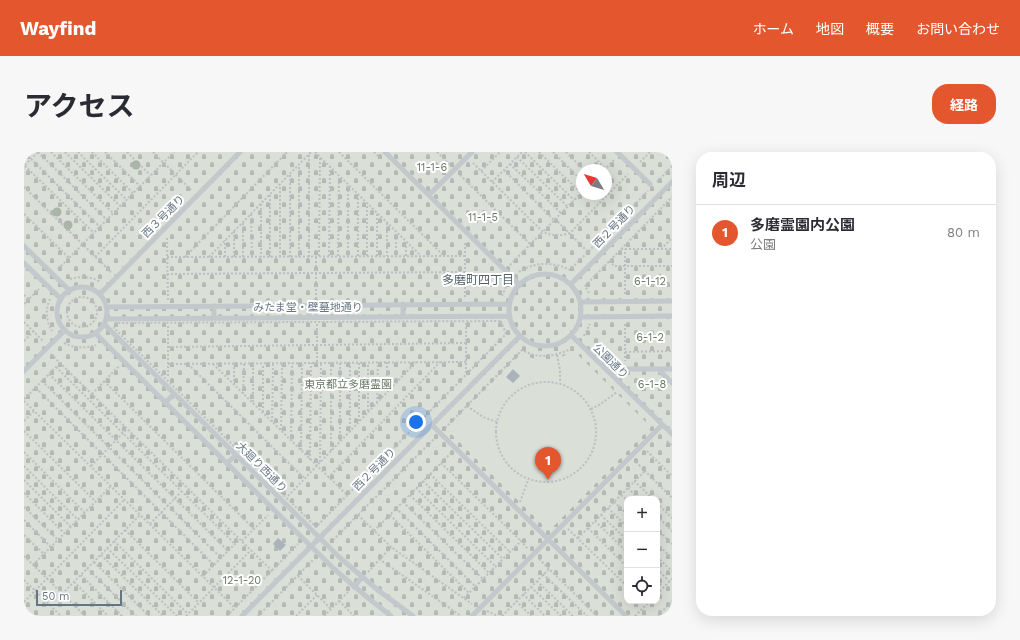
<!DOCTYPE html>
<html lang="ja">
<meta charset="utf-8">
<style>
:root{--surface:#fff;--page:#f7f7f7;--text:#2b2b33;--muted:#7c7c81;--line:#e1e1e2;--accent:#e4572e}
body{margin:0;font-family:"Work Sans","Noto Sans JP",sans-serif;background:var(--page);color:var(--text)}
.controls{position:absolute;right:12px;bottom:12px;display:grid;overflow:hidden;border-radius:8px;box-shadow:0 4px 16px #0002}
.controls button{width:36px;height:36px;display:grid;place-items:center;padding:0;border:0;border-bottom:1px solid var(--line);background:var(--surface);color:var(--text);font:20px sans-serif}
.compass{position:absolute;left:552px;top:12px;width:36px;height:36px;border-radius:50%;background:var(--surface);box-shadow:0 4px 16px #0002;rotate:308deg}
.scale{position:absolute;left:12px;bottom:10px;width:86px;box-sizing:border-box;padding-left:4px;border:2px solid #657683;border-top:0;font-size:11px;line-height:14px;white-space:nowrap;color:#657683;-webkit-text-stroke:3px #fff;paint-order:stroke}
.you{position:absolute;left:392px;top:270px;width:14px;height:14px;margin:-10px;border:3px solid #fff;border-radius:50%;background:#1a73e8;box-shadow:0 0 0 6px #1a73e833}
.badge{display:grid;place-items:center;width:26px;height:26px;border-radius:50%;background:var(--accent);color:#fff;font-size:13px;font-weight:700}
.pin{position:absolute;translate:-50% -33px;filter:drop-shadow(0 1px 2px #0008)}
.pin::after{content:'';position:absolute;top:21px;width:14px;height:12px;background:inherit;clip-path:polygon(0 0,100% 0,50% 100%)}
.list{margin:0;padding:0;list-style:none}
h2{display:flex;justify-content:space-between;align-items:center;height:52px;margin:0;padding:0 16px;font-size:17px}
h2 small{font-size:13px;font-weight:400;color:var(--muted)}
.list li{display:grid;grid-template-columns:26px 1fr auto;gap:12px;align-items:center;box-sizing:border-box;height:56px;padding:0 16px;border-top:1px solid var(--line)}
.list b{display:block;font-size:15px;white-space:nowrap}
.list p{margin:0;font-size:13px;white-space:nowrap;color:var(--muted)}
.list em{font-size:13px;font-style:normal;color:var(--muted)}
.icon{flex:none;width:22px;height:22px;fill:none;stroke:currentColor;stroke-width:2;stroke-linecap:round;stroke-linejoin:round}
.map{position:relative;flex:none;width:648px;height:464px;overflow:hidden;border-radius:16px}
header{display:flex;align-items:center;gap:24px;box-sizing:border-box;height:56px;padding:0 20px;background:var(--accent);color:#fff}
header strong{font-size:19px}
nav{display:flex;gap:22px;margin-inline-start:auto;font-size:14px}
.intro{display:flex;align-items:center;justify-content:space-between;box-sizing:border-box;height:96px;padding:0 24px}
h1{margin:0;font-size:28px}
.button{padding:10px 18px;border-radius:16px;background:var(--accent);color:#fff;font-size:14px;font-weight:700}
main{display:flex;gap:24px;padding:0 24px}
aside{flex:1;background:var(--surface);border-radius:16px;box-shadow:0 4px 16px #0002}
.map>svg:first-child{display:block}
.cemetery{fill:url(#cemetery-stones);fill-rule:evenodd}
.green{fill:#dadfd7}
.building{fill:#aab3b9}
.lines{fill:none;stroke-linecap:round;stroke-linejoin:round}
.path{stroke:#bbbfc2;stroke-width:2;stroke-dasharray:2 2;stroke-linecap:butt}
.service{stroke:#c3c8cc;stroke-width:5}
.tree{fill:#aab4a7}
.labels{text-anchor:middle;stroke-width:4;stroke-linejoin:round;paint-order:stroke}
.park-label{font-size:11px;fill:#687a64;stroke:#fff}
.street-label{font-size:11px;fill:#657683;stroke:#fff}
.neighbourhood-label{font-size:12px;fill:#57646e;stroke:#fff}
</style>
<header>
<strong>Wayfind</strong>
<nav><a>ホーム</a><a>地図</a><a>概要</a><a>お問い合わせ</a></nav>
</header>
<div class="intro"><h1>アクセス</h1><a class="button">経路</a></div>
<main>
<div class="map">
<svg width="648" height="464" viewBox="0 0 648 464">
<defs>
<pattern id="cemetery-stones" width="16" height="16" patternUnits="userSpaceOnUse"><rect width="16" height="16" fill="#dadfd7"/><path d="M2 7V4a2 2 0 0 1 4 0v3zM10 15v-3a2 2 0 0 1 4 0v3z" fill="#b4b9b4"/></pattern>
</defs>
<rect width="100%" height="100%" fill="#fafaf8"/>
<path class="cemetery" d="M0,0h648v464h-648zM558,18h24v24h-24zM603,347h30v102h-30z"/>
<path class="green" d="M550,199l77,76 -102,104 -103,-102 75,-75c18,9 36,7 53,-3z"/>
<path class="building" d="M489,217l7,7 -7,7 -7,-6z
M254,386l8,7 -6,6 -7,-7z"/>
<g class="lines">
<path class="path" d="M14,0l69,68
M27,0l62,61
M41,0l55,54
M54,0l49,48
M68,0l41,41
M81,0l35,34
M103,0l23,23
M129,0l38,38
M291,0l105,103
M315,0l105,104
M350,0l4,4
M413,0l13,13
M501,0l49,48
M515,0l42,41
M529,0l29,29
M542,0l18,18
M565,0l16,16
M493,5l51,50
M7,7l69,68
M616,10l10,-10
M449,11l70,69c9,4 17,4 27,1l58,-59
M486,12l51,49
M1,13l13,-13
M1,14l69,67
M480,18l50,50
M580,18l10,-10
M457,19l19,-19
M436,23l70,69
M468,30l30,-30
M633,30l15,-16
M0,35l87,85
M237,52v53
M0,62l45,44
M227,62l1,43
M531,67l33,33
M363,71v33
M143,86l1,62
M597,97h51
M637,97l11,-11
M295,104l1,-98
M305,104l1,-90
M314,104l1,-80
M324,104v-71
M334,104v-62
M343,104v-53
M353,104v-43
M372,104v-23
M382,104v-15
M71,105l103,-105
M143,105l298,-1
M161,105l102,-105
M185,105l102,-105
M201,105v-17
M210,105v-26
M219,105v-35
M246,105v-63
M256,105v-73
M266,105v-83
M275,105v-93
M285,105v-103
M585,109l5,5h58
M486,113l72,-73
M34,117l116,-117
M495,120c16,-10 33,-11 51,-2l78,-79
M143,122l298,-2
M46,127c10,-3 21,-3 30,3
M565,141l-4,-7 87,-89
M601,142v-45
M0,143l5,4
M478,144l5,-12
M441,145v-54
M43 160a15 15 0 1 1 30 0a15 15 0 1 1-30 0Z
M26,147c-5,11 -4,22 2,32
M292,147v-43
M0,152l15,-15
M477,169l5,13 -190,193 -202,-199 2,-5z
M0,170l19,19
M442,171v52
M293,172v39
M601,172v37
M560,184l6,-12
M0,189l10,-10
M40,191c10,5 21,6 32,2
M144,195l298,-4
M601,200l47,-1
M27,202l221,217
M533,203l3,15v13
M363,210v29
M144,212l298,-2
M164,212l116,114
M189,212l134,131
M229,212v40
M32,215l179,177
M25,222l179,177
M144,224v-50
M18,229l179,177
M80,229l150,148
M472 280a50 50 0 1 1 100 0a50 50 0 1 1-100 0Z
M210,233v-21
M12,236l178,177
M68,242l27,-28
M219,242l1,-30
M0,247l36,-36
M0,249l211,207
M353,251l1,-41
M443,254l16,11 14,5
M567,257l8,-4 18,-13
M344,259v-48
M239,260v-48
M0,269l10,-10
M335,269v-58
M248,270l1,-59
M421,276l77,-78c18,10 33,6 51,-2
M257,278l1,-67
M0,279l72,71
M326,280v-69
M267,288l1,-77
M316,289v-78
M643,289l5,5
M277,298l1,-87
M307,299v-88
M623,299l25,25
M0,300l61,61
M286,308l1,-97
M296,310l1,-99
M612,310l36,36
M417,311l80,78
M0,314l54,54
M67,314l36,-37
M406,322l80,78
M304,326l112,-116
M0,328l47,47
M399,329l80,78
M610,329l19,18
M392,336l80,79
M604,336l11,11
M0,341l40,40
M386,343l79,78
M597,343l6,5
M264,344l128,-134
M379,350l80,77
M496,350l8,-22
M590,350l13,12
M633,351l15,15
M0,355l34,33
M372,356l79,78
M584,356l19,19
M334,363l33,32 81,57
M366,363l79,78
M577,363l26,25
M633,364l15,15
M0,368l27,27
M571,369l32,31
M126,372l32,-33
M564,376l39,39
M544,377l59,57
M633,377l15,15
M101,378l74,73
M350,379l77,-78
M0,383l20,19
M554,386l67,-67
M309,388l102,-102
M90,389l74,73
M218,389l26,-26
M633,392l15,14
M83,396l70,68
M77,403l62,61
M0,404l61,60
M633,405l15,14
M355,407l82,57
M515,407l58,57
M70,410l55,54
M9,413l78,-79
M63,416l49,48
M633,417l12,12
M344,420l23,-25
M519,422l44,42
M57,423l41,41
M179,424l37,-37
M274,424l33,33
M0,428l37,36
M513,429l36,35
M633,429l6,6
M50,430l34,34
M507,435l30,29
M38,442l78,-79
M499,442l22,22
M633,442l15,-15
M440,446l57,-57 7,8
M315,449l15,15
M492,449l15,15
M0,450l101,-103
M463,459l11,5
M162,464l65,-66
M203,464l71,-72
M234,464l55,-56
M272,464l21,-21
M300,464l25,-25
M478,464l47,-47
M611,464l15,-15
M634,464l14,-15"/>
<path class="service" d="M361,0l135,133
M593,0l33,32
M405,43l43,-43
M0,94l46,45
M0,111l37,36
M485 158a36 36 0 1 1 72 0a36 36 0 1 1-72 0Z
M547,132l101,-102
M33 160a25 25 0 1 1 50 0a25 25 0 1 1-50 0Z
M76,142l140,-142
M557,150l91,-1
M82,155l404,-3
M285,165v-12
M379,165v-13
M557,165l91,-1
M190,166v-12
M82,167l404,-3
M80,172l235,233 40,34 34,25
M71,181l238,235 35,30 23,18
M547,183l101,99
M601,217h47
M634,217l14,14
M0,219l41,-41
M141,251l9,-9
M408,273l194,191
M203,311l9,-8
M330,435l8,-10
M218,464l278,-280
M448,464l190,-191"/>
</g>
<g class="tree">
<circle cx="112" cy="13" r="4.5"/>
<circle cx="33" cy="60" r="4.5"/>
<circle cx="44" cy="73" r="4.5"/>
</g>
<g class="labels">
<g class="park-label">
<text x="408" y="19">11-1-6</text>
<text x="459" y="69">11-1-5</text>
<text x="626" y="133">6-1-12</text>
<text x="626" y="189">6-1-2</text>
<text x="324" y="236">東京都立多磨霊園</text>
<text x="628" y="236">6-1-8</text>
<text x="218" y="432">12-1-20</text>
</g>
<g class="street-label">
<text transform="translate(139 64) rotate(-45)" y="4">西３号通り</text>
<text transform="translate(590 74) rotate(-46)" y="4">西２号通り</text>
<text x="284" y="159">みたま堂・壁墓地通り</text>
<text transform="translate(587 209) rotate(45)" y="4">公園通り</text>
<text transform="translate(238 315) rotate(45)" y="4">大廻り西通り</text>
<text transform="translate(350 317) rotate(-45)" y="4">西２号通り</text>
</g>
<g class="neighbourhood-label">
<text x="454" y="132">多磨町四丁目</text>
</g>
</g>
</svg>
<div class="controls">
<button>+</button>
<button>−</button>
<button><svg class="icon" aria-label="locate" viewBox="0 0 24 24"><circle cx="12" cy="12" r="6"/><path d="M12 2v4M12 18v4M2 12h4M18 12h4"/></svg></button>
</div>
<svg class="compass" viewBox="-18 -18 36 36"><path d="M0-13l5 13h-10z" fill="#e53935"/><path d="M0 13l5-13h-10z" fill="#7c7c81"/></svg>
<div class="scale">50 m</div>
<div class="you"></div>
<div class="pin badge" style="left:524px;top:328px">1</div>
</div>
<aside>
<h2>周辺<small></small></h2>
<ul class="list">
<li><span class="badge">1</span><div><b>多磨霊園内公園</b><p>公園</p></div><em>80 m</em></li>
</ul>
</aside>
</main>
